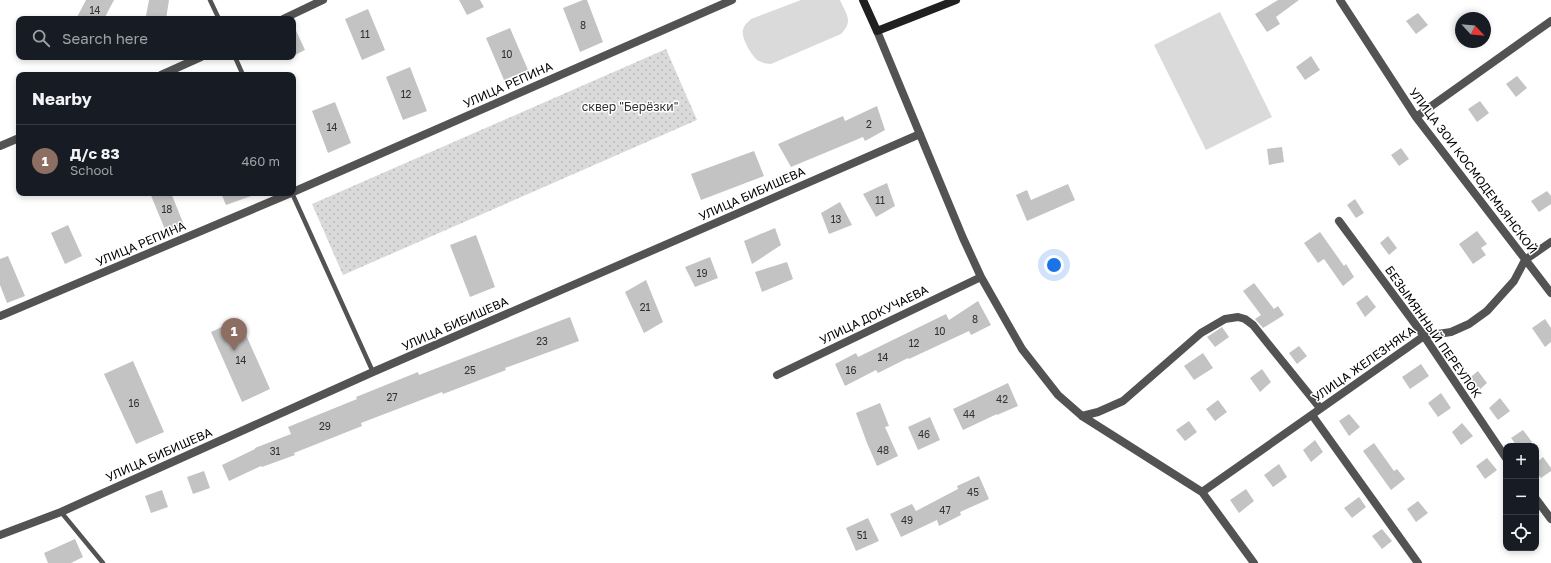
<!DOCTYPE html>
<meta charset="utf-8">
<style>
:root{--surface:#171b24;--page:#242831;--text:#f1f3f6;--muted:#9ea1a6;--line:#363941;--accent:#858687}
body{margin:0;font-family:"Golos Text",sans-serif;background:var(--page);color:var(--text)}
.controls{position:absolute;right:12px;bottom:12px;display:grid;overflow:hidden;border-radius:8px;box-shadow:0 2px 6px #0003}
.controls button{width:36px;height:36px;display:grid;place-items:center;padding:0;border:0;border-bottom:1px solid var(--line);background:var(--surface);color:var(--text);font:20px sans-serif}
.compass{position:absolute;left:1455px;top:12px;width:36px;height:36px;border-radius:50%;background:var(--surface);box-shadow:0 2px 6px #0003;rotate:116deg}
.you{position:absolute;left:1054px;top:265px;width:14px;height:14px;margin:-10px;border:3px solid #fff;border-radius:50%;background:#1a73e8;box-shadow:0 0 0 6px #1a73e833}
.badge{display:grid;place-items:center;width:26px;height:26px;border-radius:50%;background:var(--accent);color:#fff;font-size:13px;font-weight:700}
.pin{position:absolute;translate:-50% -33px;filter:drop-shadow(0 1px 2px #0008)}
.pin::after{content:'';position:absolute;top:21px;width:14px;height:12px;background:inherit;clip-path:polygon(0 0,100% 0,50% 100%)}
.list{margin:0;padding:0;list-style:none}
h2{display:flex;justify-content:space-between;align-items:center;height:52px;margin:0;padding:0 16px;font-size:17px}
h2 small{font-size:13px;font-weight:400;color:var(--muted)}
.list li{display:grid;grid-template-columns:26px 1fr auto;gap:12px;align-items:center;box-sizing:border-box;height:72px;padding:0 16px;border-top:1px solid var(--line)}
.list b{display:block;font-size:15px;white-space:nowrap}
.list p{margin:0;font-size:13px;white-space:nowrap;color:var(--muted)}
.list em{font-size:13px;font-style:normal;color:var(--muted)}
.icon{flex:none;width:22px;height:22px;fill:none;stroke:currentColor;stroke-width:2;stroke-linecap:round;stroke-linejoin:round}
.map{position:relative;flex:none;width:1551px;height:563px;overflow:hidden}
.search{position:absolute;background:var(--surface);box-shadow:0 2px 6px #0003;left:16px;top:16px;width:280px;height:44px;display:flex;align-items:center;gap:10px;box-sizing:border-box;padding:0 14px;border-radius:8px;color:var(--muted);font-size:15px}
.panel{position:absolute;background:var(--surface);box-shadow:0 2px 6px #0003;left:16px;top:72px;width:280px;height:124px;border-radius:8px}
.map>svg:first-child{display:block}
.park{fill:url(#park-dots)}
.pitch{fill:#dadada}
.building{fill:#c3c3c3}
.lines{fill:none;stroke-linecap:round;stroke-linejoin:round}
.lane{stroke:#535353;stroke-width:4.5}
.street{stroke:#535353;stroke-width:8}
.secondary{stroke:#202020;stroke-width:8}
.labels{text-anchor:middle;stroke-width:3;stroke-linejoin:round;paint-order:stroke}
.number-label{font-size:10px;fill:#313131}
.street-label{font-size:12px;fill:#000;stroke:#fff}
.park-label{font-size:12px;fill:#313131;stroke:#fff}
</style>
<div class="map">
<svg width="1551" height="563" viewBox="0 0 1551 563">
<defs>
<pattern id="park-dots" width="8" height="8" patternUnits="userSpaceOnUse"><rect width="8" height="8" fill="#dadada"/><path d="M2 2h.1M6 6h.1" fill="none" stroke="#b9b9b9" stroke-width="1.8" stroke-linecap="round"/></pattern>
</defs>
<rect width="100%" height="100%" fill="#fff"/>
<path class="park" d="M666,49l31,71 -354,155 -31,-71z"/>
<path class="pitch" d="M801,0h39c6,14 14,21 1,34l-70,30c-6,0 -11,-2 -15,-5 -6,-6 -15,-22 -13,-29 1,-5 5,-8 8,-11z
M1220,12l52,105 -66,33 -52,-105z"/>
<path class="building" d="M86,0h28l-10,19h-28z
M149,0h20l-3,19 -20,-3z
M459,0h21l4,7 -17,8z
M583,0h4l16,42 -23,10 -17,-44z
M1278,0h21l-23,17 4,7 -13,8 -12,-18z
M368,9l17,41 -23,10 -17,-41z
M1418,13l10,12 -12,9 -10,-13z
M293,24l12,26 -12,6z
M510,28l18,42 -24,10 -18,-42z
M1311,56l9,14 -15,10 -9,-13z
M410,67l17,44 -24,9 -17,-43z
M1517,76l10,12 -11,9 -10,-13z
M1480,101l9,12 -12,9 -9,-13z
M335,102l16,41 -23,10 -16,-42z
M877,106l8,24 -20,11 -2,-4 -72,30 -13,-23 65,-28 2,5z
M1282,147l2,15 -15,3 -2,-16z
M1401,148l8,11 -10,7 -8,-11z
M754,151l10,25 -63,24 -10,-26z
M887,183l8,23 -19,11 -13,-23z
M1068,184l7,16 -48,21 -11,-26 11,-5 4,10z
M1547,191l4,5v8l-12,8 -8,-11z
M150,193h21l13,32 -18,7z
M221,193h35l1,1 -31,11z
M1355,199l9,14 -8,5 -9,-13z
M840,202l12,23 -23,9 -8,-21z
M68,225l14,31 -17,8 -14,-31z
M775,228l6,17 -29,19 -8,-23z
M1477,231l10,13 -6,4 5,7 -13,9 -14,-20z
M1320,232l24,34 2,-2 8,13 -11,9 -19,-27 -6,4 -14,-20z
M476,235l19,52 -25,10 -20,-52z
M1388,236l9,12 -8,7 -9,-12z
M8,256l17,40 -18,7 -7,-18v-26z
M710,257l8,21 -23,9 -10,-20z
M787,262l6,17 -31,13 -7,-20z
M646,280l17,42 -19,11 -19,-41z
M1254,283l20,26 4,-3 6,9 -21,13 -8,-9 6,-4 -18,-24z
M1367,295l9,12 -11,10 -9,-14z
M978,301l13,24 -20,10 -2,-4 -60,28 -1,-1 -30,15 -2,-3 -31,16 -10,-22 21,-11 2,4 88,-43 3,6z
M570,317l9,24 -74,27 1,2 -63,24 -1,-2 -81,31 1,3 -68,27 1,2 -33,12 -1,-1 -32,15 -7,-16 33,-16v-1l36,-14 -3,-7 69,-28 -1,-2 62,-25 1,3z
M239,319l31,70 -28,13 -31,-70z
M1545,319l6,9v14l-6,5 -13,-19z
M1222,327l7,10 -14,10 -8,-10z
M1299,346l8,10 -10,8 -8,-11z
M1203,353l10,15 -19,12 -10,-14z
M133,361l31,71 -28,12 -32,-70z
M1421,364l8,12 -19,13 -8,-12z
M1262,369l9,13 -11,10 -10,-14z
M1478,371l9,12 -11,10 -9,-13z
M1008,383l10,23 -21,9v-1l-34,16 -10,-21z
M1441,393l10,15 -13,9 -10,-14z
M1500,398l10,13 -12,9 -9,-12z
M1218,400l9,12 -12,9 -9,-12z
M880,403l9,23 -4,1 13,29 -21,10 -10,-23 -11,-30z
M1349,414l11,13 -11,9 -10,-15z
M930,417l10,23 -22,10 -10,-23z
M1189,421l8,11 -12,9 -9,-11z
M1462,423l11,13 -12,9 -9,-13z
M1523,430l9,12 -5,4h-10l-6,-8z
M1315,440l8,12 -12,10 -8,-12z
M1374,443l20,28 3,-2 8,10 -14,11 -28,-39z
M1543,457l8,11v3l-10,7 -5,-6v-9z
M1487,458l10,12 -12,9 -9,-13z
M1279,464l8,13 -14,10 -9,-12z
M204,471l6,17 -17,6 -6,-17z
M979,476l10,23 -29,13 1,3 -22,11 -2,-6 -36,17 -11,-23 22,-10 4,7 42,-22 -1,-3z
M1246,489l8,12 -15,12 -9,-13z
M162,490l6,17 -17,6 -6,-17z
M1359,497l7,10 -14,11 -8,-10z
M1418,501l10,12 -12,9 -9,-13z
M868,518l11,23 -23,10 -10,-23z
M1382,529l10,12 -10,8 -10,-13z
M75,539l8,18 -12,6h-23l-4,-10z"/>
<g class="lines">
<path class="lane" d="M210,0l9,19
M235,57l8,18
M292,193l81,179
M61,512l42,51"/>
<path class="street" d="M1340,0l76,117 135,176
M283,19l40,-19
M877,31l86,207 18,39 41,72 36,46 24,21 120,76 52,71
M161,75l40,-18
M1416,117l135,-96
M0,146l19,-8
M293,192l439,-192
M1339,221l85,115 82,122
M0,316l291,-123
M777,375l204,-98
M1312,415l106,148
M1082,416l16,-4 25,-11 78,-68 24,-14 13,-2 7,2 8,6 67,83
M1202,492l222,-156 27,-4 18,-8 18,-13 27,-30 11,-21 26,-18
M1536,499l15,20
M0,535l61,-23 312,-140 547,-238"/>
<path class="secondary" d="M863,0l14,31 79,-31"/>
</g>
<g class="labels">
<g class="number-label">
<text x="95" y="14">14</text>
<text x="583" y="29">8</text>
<text x="365" y="38">11</text>
<text x="507" y="58">10</text>
<text x="406" y="98">12</text>
<text x="869" y="128">2</text>
<text x="332" y="131">14</text>
<text x="880" y="204">11</text>
<text x="167" y="213">18</text>
<text x="836" y="223">13</text>
<text x="702" y="277">19</text>
<text x="645" y="311">21</text>
<text x="975" y="323">8</text>
<text x="940" y="335">10</text>
<text x="542" y="345">23</text>
<text x="914" y="347">12</text>
<text x="883" y="361">14</text>
<text x="241" y="364">14</text>
<text x="470" y="374">25</text>
<text x="851" y="374">16</text>
<text x="392" y="401">27</text>
<text x="1002" y="403">42</text>
<text x="134" y="407">16</text>
<text x="969" y="418">44</text>
<text x="325" y="430">29</text>
<text x="924" y="438">46</text>
<text x="883" y="454">48</text>
<text x="275" y="455">31</text>
<text x="973" y="496">45</text>
<text x="945" y="514">47</text>
<text x="907" y="524">49</text>
<text x="862" y="539">51</text>
</g>
<g class="street-label">
<text transform="translate(508 85) rotate(-24)" y="4">УЛИЦА РЕПИНА</text>
<text transform="translate(1473 171) rotate(53)" y="4">УЛИЦА ЗОИ КОСМОДЕМЬЯНСКОЙ</text>
<text transform="translate(752 194) rotate(-24)" y="4">УЛИЦА БИБИШЕВА</text>
<text transform="translate(141 244) rotate(-23)" y="4">УЛИЦА РЕПИНА</text>
<text transform="translate(874 315) rotate(-26)" y="4">УЛИЦА ДОКУЧАЕВА</text>
<text transform="translate(455 324) rotate(-24)" y="4">УЛИЦА БИБИШЕВА</text>
<text transform="translate(1433 332) rotate(55)" y="4">БЕЗЫМЯННЫЙ ПЕРЕУЛОК</text>
<text transform="translate(1364 364) rotate(-35)" y="4">УЛИЦА ЖЕЛЕЗНЯКА</text>
<text transform="translate(159 455) rotate(-24)" y="4">УЛИЦА БИБИШЕВА</text>
</g>
<g class="park-label">
<text x="630" y="111">сквер "Берёзки"</text>
</g>
</g>
</svg>
<div class="controls">
<button>+</button>
<button>−</button>
<button><svg class="icon" aria-label="locate" viewBox="0 0 24 24"><circle cx="12" cy="12" r="6"/><path d="M12 2v4M12 18v4M2 12h4M18 12h4"/></svg></button>
</div>
<svg class="compass" viewBox="-18 -18 36 36"><path d="M0-13l5 13h-10z" fill="#e53935"/><path d="M0 13l5-13h-10z" fill="#9ea1a6"/></svg>
<div class="you"></div>
<div class="pin badge" style="left:234px;top:351px;background:#8d6e63">1</div>
<div class="search"><svg class="icon" aria-label="search" viewBox="0 0 24 24"><circle cx="10" cy="10" r="6"/><path d="M15 15l6 6"/></svg>Search here</div>
<section class="panel">
<h2>Nearby<small></small></h2>
<ul class="list">
<li><span class="badge" style="background:#8d6e63">1</span><div><b>Д/с 83</b><p>School</p></div><em>460 m</em></li>
</ul>
</section>
</div>
